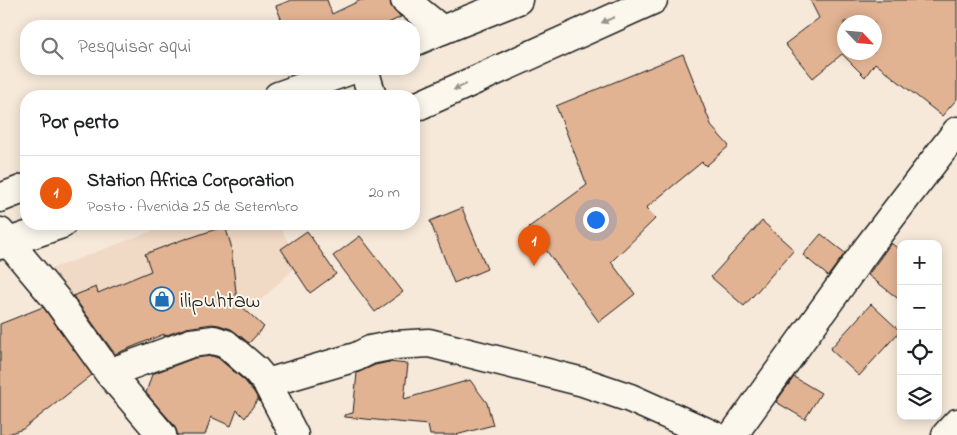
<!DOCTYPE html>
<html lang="pt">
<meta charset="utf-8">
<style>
:root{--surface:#fff;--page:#f2f2f2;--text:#202124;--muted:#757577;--line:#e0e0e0;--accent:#ea580c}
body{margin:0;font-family:"Indie Flower",sans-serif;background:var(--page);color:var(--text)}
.controls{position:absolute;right:15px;bottom:15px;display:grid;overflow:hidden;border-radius:10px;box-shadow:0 2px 12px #0003}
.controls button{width:45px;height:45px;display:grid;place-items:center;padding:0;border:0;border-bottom:1px solid var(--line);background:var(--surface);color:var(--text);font:25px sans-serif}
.compass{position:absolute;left:837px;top:15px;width:45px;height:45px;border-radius:50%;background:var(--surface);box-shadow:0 2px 12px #0003;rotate:116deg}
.you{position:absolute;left:595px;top:219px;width:18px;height:18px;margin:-12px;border:4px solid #fff;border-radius:50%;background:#1a73e8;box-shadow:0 0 0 8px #1a73e833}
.badge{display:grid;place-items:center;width:32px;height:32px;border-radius:50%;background:var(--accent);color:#fff;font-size:16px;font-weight:700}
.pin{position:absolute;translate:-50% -41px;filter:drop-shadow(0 1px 2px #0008)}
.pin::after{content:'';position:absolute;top:26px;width:18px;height:15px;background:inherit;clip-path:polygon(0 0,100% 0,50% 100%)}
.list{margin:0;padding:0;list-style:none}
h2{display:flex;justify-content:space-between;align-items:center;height:65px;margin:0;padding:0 20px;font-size:21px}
h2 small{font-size:16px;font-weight:400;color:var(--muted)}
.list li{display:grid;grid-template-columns:32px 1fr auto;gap:15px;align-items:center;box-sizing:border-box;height:75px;padding:0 20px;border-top:1px solid var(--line)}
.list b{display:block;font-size:19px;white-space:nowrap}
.list p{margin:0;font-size:16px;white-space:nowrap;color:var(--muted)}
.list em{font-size:16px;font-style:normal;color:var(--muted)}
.icon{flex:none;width:28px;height:28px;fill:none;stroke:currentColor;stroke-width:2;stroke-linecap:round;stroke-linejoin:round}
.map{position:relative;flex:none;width:957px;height:435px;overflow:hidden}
.search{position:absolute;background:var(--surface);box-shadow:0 2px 12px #0003;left:20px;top:20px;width:400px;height:55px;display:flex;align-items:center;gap:12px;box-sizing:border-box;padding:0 18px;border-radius:20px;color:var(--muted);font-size:19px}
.panel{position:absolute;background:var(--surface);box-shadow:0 2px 12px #0003;left:20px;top:90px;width:400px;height:140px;border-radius:20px}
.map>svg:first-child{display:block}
.built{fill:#f0d9c5}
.building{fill:#e2b393;stroke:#1c1c1c;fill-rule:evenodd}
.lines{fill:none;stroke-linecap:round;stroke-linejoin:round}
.minor-casing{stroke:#1c1c1c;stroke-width:31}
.highway-casing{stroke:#1c1c1c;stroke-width:31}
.minor{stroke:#fbf7ec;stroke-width:28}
.highway{stroke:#fbf7ec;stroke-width:28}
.oneway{fill:#97948e}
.labels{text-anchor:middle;stroke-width:4;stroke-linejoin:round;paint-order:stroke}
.poi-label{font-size:22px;fill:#1c1c1c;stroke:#fbf7ec;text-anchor:start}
</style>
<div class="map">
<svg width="957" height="435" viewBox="0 0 957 435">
<rect width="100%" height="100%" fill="#f6e9da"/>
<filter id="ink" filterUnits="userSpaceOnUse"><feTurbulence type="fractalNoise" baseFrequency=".02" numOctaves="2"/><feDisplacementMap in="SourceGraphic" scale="10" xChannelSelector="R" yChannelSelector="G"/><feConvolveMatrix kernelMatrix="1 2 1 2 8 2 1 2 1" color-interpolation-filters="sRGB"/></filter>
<g filter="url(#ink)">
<path class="built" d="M171,224h107l22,39 -71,67 -24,-4 -95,41 -67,-95z"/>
<path class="building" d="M292,0h35l5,14 29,-14h29l1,6 4,6 6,5 -19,9h-98l-8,-20z
M810,0h147v99l-15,17 -67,-53 -10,14 -23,-23 -29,24 -28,-34 34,-26zM844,22h30v30h-30z
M683,54l29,73 17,19 -23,20 -4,-4 -56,46 10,10 -45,44 24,32 -36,28 -70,-95 58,-42 -31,-79z
M462,208l25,61 -33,14 -24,-62z
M762,221l32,29 -50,56 -33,-29z
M225,226l6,19 6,57 27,25 -15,16 -18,-14 -12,-4 -7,-1 -26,4 -22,8v-2l-49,20 -42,-58 23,-9 2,6 53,-22 -6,-17 42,-16v1z
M307,231l29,43 -26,19 -29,-44z
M821,234l24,19 -17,23 -25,-21z
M360,236l43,56 -28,20 -42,-56z
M891,243l10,8v50l-33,-26z
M871,304l29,27 -41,45 -29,-27z
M43,307l49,68 -69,54 -18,6h-5v-111z
M212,356l6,2 27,23 9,11 4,7 -13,19 -8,-8 -6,16 -20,-9 -6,18h-28v-3l-3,-7 -28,-32 6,-19 43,-16z
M389,362l19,2 -4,35 66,-19 17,23 6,22 -37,10h-26l-2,-10 -83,-8 -1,-2 9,-2 4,-40 18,-8z
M794,377l27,16 -16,26 -29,-17z"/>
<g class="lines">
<g class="minor-casing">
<path id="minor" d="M405,0l37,30
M364,69l8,27
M0,232l56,67 53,74 53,62
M109,373l82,-30 23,-3 12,4 30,26 11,13 27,52
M267,383l89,-26 14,-7 25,-5 34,-2 154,39 47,16 83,37
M733,435l136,-189 88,-115
M946,435l11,-12"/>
</g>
<g class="highway-casing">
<path id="highway" d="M414,42l28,-12 76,-30
M278,96l76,-27
M414,106l6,-1 233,-105
M0,198l26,-10
M0,245l62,-21"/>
</g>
<use href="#minor" class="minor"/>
<use href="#highway" class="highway"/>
</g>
<defs><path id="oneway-solid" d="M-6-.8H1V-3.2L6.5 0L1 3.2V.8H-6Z" transform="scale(1.25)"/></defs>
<g class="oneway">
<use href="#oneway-solid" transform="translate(608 20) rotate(156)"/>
<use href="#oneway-solid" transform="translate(460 87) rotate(156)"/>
</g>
</g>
<defs>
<g id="shop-ring" transform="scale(1.25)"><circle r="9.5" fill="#fbf7ec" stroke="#1f6fb2" stroke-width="1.5"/><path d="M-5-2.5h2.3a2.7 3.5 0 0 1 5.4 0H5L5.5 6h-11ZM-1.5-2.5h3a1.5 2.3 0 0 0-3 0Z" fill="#1f6fb2"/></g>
</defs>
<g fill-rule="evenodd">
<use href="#shop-ring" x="162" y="299"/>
</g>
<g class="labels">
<g class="poi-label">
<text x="180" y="307">ilipuhtaw</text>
</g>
</g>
</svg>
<div class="controls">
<button>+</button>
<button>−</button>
<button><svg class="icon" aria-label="locate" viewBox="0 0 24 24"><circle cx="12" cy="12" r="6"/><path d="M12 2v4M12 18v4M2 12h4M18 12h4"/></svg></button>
<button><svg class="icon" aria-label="layers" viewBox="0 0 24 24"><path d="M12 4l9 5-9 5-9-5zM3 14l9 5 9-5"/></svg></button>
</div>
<svg class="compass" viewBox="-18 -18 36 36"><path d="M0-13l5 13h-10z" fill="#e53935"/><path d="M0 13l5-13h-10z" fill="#757577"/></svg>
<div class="you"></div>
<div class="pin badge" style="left:534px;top:266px">1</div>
<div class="search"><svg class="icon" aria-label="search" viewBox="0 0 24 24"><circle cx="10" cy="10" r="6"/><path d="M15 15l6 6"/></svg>Pesquisar aqui</div>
<section class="panel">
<h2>Por perto<small></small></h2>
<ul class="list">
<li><span class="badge">1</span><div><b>Station Africa Corporation</b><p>Posto · Avenida 25 de Setembro</p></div><em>20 m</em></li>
</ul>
</section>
</div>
